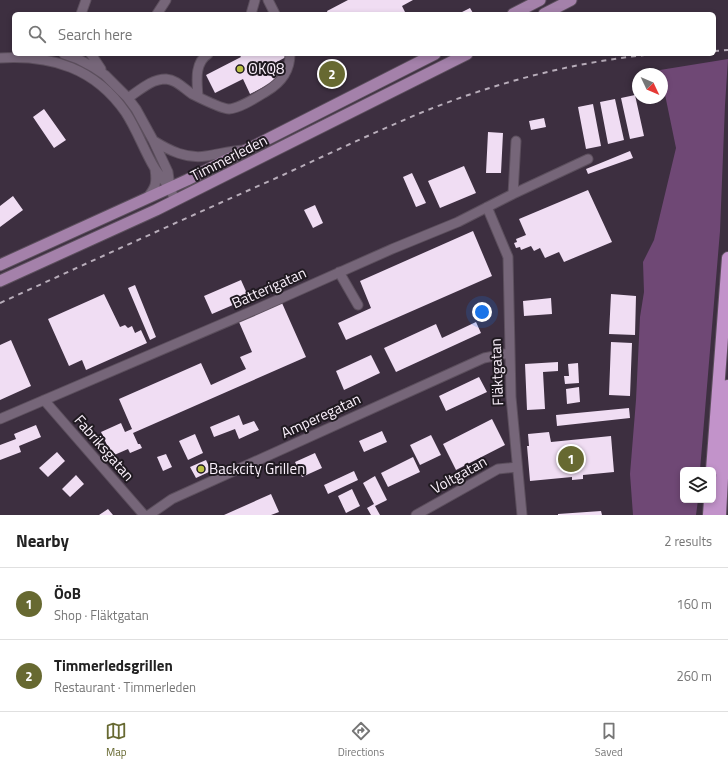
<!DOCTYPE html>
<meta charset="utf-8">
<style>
:root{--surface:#fff;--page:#f6f6f6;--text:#222;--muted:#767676;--line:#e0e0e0;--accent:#676931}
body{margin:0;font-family:"Titillium Web",sans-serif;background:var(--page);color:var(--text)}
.controls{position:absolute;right:12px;bottom:12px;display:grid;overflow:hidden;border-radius:6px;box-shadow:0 2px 6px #0003}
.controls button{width:36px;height:36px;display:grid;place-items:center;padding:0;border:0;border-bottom:1px solid var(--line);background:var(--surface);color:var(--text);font:20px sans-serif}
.compass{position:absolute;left:632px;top:68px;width:36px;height:36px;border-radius:50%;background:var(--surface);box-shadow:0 2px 6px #0003;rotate:134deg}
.you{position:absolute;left:482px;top:312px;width:14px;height:14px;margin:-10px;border:3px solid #fff;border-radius:50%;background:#1a73e8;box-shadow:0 0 0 6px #1a73e833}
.badge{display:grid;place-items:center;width:26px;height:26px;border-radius:50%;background:var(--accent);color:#fff;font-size:13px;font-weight:700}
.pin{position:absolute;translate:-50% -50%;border:2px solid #fff;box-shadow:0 1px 4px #0006}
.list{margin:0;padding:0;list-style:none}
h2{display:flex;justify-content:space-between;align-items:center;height:52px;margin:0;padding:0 16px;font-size:17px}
h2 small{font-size:13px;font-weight:400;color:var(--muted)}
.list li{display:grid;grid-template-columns:26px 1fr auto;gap:12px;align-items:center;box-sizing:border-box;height:72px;padding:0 16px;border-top:1px solid var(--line)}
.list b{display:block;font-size:15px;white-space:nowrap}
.list p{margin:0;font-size:13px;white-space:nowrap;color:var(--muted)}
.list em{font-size:13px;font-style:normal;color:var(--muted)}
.icon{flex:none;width:22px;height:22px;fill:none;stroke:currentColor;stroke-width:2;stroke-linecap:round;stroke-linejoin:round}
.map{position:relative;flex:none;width:728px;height:515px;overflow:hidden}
.search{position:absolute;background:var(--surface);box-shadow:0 2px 6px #0003;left:12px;right:12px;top:12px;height:44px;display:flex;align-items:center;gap:10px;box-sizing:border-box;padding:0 14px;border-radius:6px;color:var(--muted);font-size:15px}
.sheet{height:196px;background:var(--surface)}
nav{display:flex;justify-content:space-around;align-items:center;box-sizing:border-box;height:56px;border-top:1px solid var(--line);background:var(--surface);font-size:11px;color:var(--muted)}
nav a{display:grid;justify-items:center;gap:2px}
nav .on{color:var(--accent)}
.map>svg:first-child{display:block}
.green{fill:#6f4875}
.building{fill:#f0ddf3}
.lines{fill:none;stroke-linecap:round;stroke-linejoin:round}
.minor-casing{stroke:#5c4f5d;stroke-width:11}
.major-casing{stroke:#5c4f5d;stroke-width:13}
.highway-casing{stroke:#5c4f5d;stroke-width:14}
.minor{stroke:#766679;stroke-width:9}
.major{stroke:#a481aa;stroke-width:11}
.highway{stroke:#c293ca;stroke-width:12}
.rail{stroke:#b8adba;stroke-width:2;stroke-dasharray:5 5;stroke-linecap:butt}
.poi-dot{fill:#bbc044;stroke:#201a21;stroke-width:1.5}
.labels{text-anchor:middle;stroke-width:4;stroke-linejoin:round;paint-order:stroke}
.poi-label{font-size:15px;fill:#faf0fb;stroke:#201a21;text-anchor:start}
.street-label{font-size:15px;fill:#faf0fb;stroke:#201a21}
</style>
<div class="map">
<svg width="728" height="515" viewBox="0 0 728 515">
<rect width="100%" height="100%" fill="#3d2f40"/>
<path class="green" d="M728,59l-3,46 -5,126 -20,239h-17v30h15l-2,15h-63l-3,-41 6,-74 4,-83 4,-25 -1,-30 11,-22 22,-92 -14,-68v-6h-1l-1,-4z"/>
<path class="building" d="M348,0h65l-11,6 4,8h-78l-1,-3z
M470,8l3,5 -1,1h-14z
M239,54h46l1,3 -13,7 8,14 -31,16 -7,-15 -28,14 -9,-18 35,-18z
M635,95l9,41 -14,3 -9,-41z
M615,99l9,41 -16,4 -8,-42z
M593,104l8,42 -15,3 -8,-42z
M44,109l22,31 -12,8 -21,-31z
M544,118l2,9 -15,3 -2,-9z
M488,132l15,1 -2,40h-15z
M630,151l3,7 -45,16 -2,-5z
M464,166l12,27 -36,15 -12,-27z
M412,173l14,30 -10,4 -13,-30z
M588,190l24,52 -48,20 -5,-10 -14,6 -5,-10 -6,3 -3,-5 -10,4 -1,-3 -4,1 -2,-5 3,-1 -1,-3 10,-4 -7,-16z
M13,196l10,14 -23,17v-21z
M315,205l8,18 -10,5 -9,-18z
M473,231l19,45 -146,64 -8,-17 33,-15 -11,-27z
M241,280l8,18 -37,16 -8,-18z
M135,285l21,52 -6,3 -22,-52z
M104,294l16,33 5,-2 3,3 4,-2 3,7 6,-3 6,13 -61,27 -4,-10 -13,6 -21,-47z
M611,294l25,2 -1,39 -26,-1z
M551,298l1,16 -28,2 -1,-15z
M282,303l24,54 -173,76 5,11h2l2,4 -12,5 -2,-4 -16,7 -11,-24 20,-9 4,9 7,-3 -13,-30 82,-36 10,22 35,-16 -6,-12 12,-5 -13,-30z
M476,322l5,11 -85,39 -12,-24 52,-24 6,14z
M11,340l20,46 -31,14v-55z
M611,342l21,1 -2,53 -21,-1z
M371,355l9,18 -36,17 -8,-19z
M558,362v9l-15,1 2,37 -18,1 -2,-46z
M578,363l1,20 -14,1 -1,-8h5l-1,-12z
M479,377l8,15 -41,19 -7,-15z
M579,387l1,15 -13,2 -1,-15z
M629,408l1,10 -73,8 -1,-11z
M239,415l4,10 11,-4 5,9 -20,9 -4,-10 -21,8 -4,-10z
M492,419l13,26 -49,25 -13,-26z
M36,425l5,12 -22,9 2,6 -21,8v-15l16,-6 -2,-5z
M382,431l5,11 -23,10 -5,-11z
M549,432l2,10 60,-6 3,36 -31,3v4l-11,1v-3l-42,4 -3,-35h2l-1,-12z
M195,434l8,19 -15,7 -9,-19z
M431,435l10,20 -21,10 -10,-20z
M57,452l8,9 -17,16 -9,-9z
M315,453l7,15 -20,9 -7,-15z
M166,454l6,13 -9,4 -6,-14z
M413,457l7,15 -32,15 -7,-14z
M206,460l5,11 -15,7 -6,-11z
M354,471l4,9 -30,14 -4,-9z
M76,475l8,9 -14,13 -8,-8z
M375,476l12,24 -12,6 5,9h-9l-4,-7 7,-4 -11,-21z
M352,489l8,17 -14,7 -8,-17z
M271,494l8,18 -8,3h-47z
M108,509l5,6h-14z
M601,511l1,4h-44v-1z"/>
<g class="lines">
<g class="minor-casing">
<path id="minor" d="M268,0l7,14
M81,14l5,-14
M157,14l9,-14
M251,14l4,-14
M64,54l14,5 15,8 12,8 22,22 9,12 17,31 15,32 2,15
M91,54l10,15
M0,58c52,-3 95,10 126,55 11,17 18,37 28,54 4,7 10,13 15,20 3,4 4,9 6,14
M198,96c-1,-14 -4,-33 10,-42
M128,98c12,-8 23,-19 38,-19 11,1 17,9 26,15 6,3 30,15 37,15 12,-1 28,-12 38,-18 15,-9 23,-20 23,-37
M154,141c16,10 33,18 52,15 13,-2 24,-5 37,-6
M513,194l3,-53
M147,198c9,-11 10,-15 8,-29
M487,207l21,50 3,140 11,118
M339,272l19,33
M44,400l100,115
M0,419l257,-110 135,-60 66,-27 55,-28 75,-35
M149,515l23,-16 312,-141 26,-5
M416,515l82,-46 19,-2"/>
</g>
<g class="major-casing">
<path id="major" d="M513,14l27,-14
M544,14l27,-14
M0,265l187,-85 248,-126
M0,281l156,-71 311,-156"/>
</g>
<g class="highway-casing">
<path id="highway" d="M712,470l16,-212
M709,515l1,-15
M720,515l7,-129"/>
</g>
<use href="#minor" class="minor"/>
<use href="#major" class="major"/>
<use href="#highway" class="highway"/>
<path class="rail" d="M714,51l14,-1
M0,303c94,-43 188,-86 283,-128 45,-21 90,-42 135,-61 75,-31 155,-52 236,-60"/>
</g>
<g class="poi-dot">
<circle cx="240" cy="69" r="4"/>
<circle cx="201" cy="469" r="4"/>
</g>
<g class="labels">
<g class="poi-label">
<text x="248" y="74">OKQ8</text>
<text x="209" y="474">Backcity Grillen</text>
</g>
<g class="street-label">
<text transform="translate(229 158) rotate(-27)" y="5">Timmerleden</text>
<text transform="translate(269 288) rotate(-24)" y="5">Batterigatan</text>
<text transform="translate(497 372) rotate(-92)" y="5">Fläktgatan</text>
<text transform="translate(321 416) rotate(-25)" y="5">Amperegatan</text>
<text transform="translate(104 448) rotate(49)" y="5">Fabriksgatan</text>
<text transform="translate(459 475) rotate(-29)" y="5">Voltgatan</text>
</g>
</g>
</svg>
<div class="controls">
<button><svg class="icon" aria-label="layers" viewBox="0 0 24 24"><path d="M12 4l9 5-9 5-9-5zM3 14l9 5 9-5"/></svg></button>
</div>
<svg class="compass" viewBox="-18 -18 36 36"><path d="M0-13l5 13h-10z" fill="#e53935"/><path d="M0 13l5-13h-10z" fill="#767676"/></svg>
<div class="you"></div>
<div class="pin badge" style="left:571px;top:459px">1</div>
<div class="pin badge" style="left:332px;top:74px">2</div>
<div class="search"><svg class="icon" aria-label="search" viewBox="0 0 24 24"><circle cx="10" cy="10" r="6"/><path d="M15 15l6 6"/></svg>Search here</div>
</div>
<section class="sheet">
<h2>Nearby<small>2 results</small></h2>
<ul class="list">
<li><span class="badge">1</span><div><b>ÖoB</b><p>Shop · Fläktgatan</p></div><em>160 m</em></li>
<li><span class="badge">2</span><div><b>Timmerledsgrillen</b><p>Restaurant · Timmerleden</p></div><em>260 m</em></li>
</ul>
</section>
<nav>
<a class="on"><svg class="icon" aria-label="map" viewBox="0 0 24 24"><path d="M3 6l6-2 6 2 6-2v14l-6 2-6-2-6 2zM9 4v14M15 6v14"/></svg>Map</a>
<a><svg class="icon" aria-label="directions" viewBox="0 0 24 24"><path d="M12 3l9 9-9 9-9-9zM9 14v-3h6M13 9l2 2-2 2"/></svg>Directions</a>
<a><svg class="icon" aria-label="saved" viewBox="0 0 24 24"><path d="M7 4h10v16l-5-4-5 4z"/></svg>Saved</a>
</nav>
